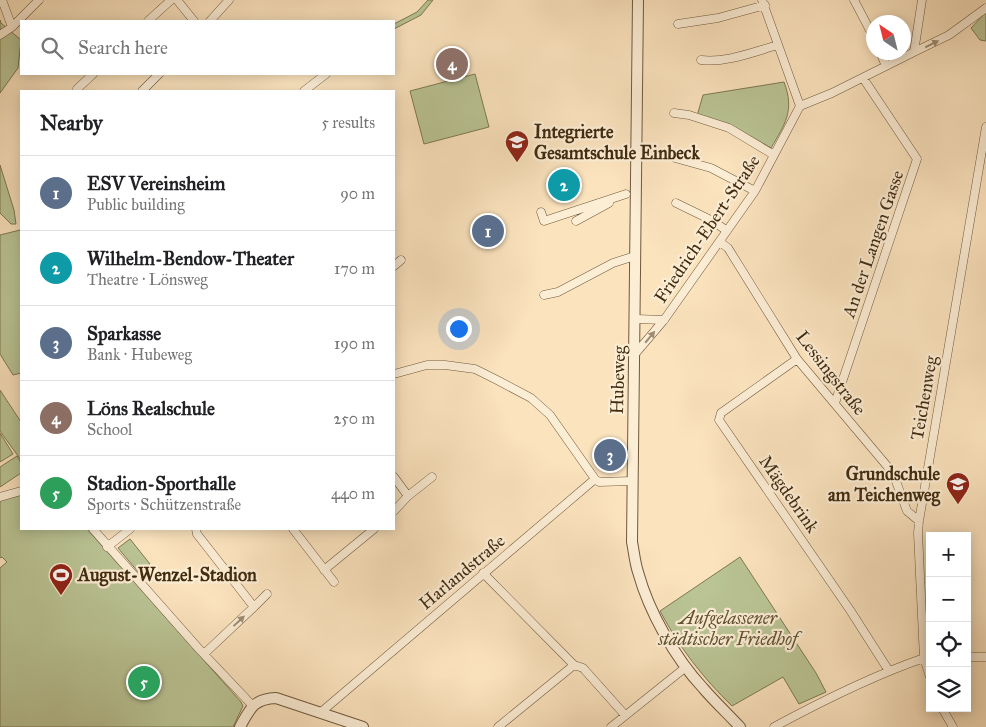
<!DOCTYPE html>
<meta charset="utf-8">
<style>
:root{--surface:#fff;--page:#f6f6f6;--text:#202124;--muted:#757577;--line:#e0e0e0;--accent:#111827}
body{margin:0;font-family:"IM FELL Great Primer",serif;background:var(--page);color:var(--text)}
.controls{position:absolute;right:15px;bottom:15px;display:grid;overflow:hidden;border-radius:0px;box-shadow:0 2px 12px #0003}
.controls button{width:45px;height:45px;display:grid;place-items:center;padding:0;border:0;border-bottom:1px solid var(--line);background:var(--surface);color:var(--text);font:25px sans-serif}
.compass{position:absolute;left:866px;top:15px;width:45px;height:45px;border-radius:50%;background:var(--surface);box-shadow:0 2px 12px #0003;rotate:325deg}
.you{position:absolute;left:458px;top:328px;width:18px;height:18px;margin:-12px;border:4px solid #fff;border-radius:50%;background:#1a73e8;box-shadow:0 0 0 8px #1a73e833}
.badge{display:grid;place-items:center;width:32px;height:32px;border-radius:50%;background:var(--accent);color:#fff;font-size:16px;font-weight:700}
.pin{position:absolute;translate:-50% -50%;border:2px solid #fff;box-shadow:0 1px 5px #0006}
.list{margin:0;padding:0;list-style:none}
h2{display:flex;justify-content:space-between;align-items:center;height:65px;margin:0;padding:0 20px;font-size:21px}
h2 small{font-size:16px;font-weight:400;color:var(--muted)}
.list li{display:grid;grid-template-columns:32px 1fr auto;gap:15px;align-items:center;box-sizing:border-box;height:75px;padding:0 20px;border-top:1px solid var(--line)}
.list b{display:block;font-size:19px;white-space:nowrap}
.list p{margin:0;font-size:16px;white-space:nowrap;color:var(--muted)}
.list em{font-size:16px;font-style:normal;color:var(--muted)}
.icon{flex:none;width:28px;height:28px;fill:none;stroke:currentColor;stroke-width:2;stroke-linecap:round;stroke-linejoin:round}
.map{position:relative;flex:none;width:986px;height:727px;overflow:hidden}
.search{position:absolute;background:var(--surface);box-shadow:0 2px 12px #0003;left:20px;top:20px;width:375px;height:55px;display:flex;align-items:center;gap:12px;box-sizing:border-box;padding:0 18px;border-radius:0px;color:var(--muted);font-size:19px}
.panel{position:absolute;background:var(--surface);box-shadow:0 2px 12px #0003;left:20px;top:90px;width:375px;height:440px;border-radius:0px}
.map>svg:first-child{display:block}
.green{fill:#bac495;stroke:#7e7852}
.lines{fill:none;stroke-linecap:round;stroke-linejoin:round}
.minor-casing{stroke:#70593b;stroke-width:9}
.tertiary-casing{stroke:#70593b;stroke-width:12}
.minor{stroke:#fcedd5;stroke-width:8}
.tertiary{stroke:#fcedd5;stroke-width:10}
.oneway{fill:#9e8c72}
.labels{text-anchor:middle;stroke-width:4.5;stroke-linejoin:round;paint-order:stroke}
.poi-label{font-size:18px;font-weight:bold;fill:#412b0f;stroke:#fcedd5;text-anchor:start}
.street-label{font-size:18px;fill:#412b0f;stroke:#fcedd5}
.park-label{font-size:18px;font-style:italic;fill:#5f5130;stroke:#fcedd5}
</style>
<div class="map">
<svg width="986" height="727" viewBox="0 0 986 727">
<rect width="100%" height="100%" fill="#fbe3be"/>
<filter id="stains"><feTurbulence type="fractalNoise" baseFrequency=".004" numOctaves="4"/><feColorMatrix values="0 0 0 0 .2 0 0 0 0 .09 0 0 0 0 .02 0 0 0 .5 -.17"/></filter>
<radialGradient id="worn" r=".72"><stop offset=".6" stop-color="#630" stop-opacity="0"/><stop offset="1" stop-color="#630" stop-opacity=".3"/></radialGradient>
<path class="green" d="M428,0h5l-12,15 -27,14v-5l23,-12z
M986,12v29l-6,-1 -9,-12z
M0,20l1,3 20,17 -3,28 -18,25z
M475,74l14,53 -65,17 -14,-53z
M784,82c11,29 1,42 -13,66l-38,-22 -36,-10 6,-21z
M0,165l14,45 2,14h-5l-11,-11z
M20,230l1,2v141l-8,2 -13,-21v-119z
M0,390l21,32v38l-21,-29z
M0,433l13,21 -13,8z
M17,456l4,7v10l-21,14v-20z
M21,495v34h66l154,173 2,4 -10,21h-233v-159l7,-6 -5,-5 -2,1v-58z
M130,539l20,25 -11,9 -21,-25z
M740,557l76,116 10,19 -27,12 -16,-27 -51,29c-29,-28 -53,-59 -72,-95z"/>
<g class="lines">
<g class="minor-casing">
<path id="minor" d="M2,0l10,27
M177,0l17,21
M762,0l38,106
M854,0l20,38
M148,21l23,-21
M210,21l19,-21
M678,24l40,-6 47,-13
M0,35l12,-8 27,-27
M880,52l6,14
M914,52l35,-17 37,-27
M701,60c25,3 52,-8 77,-15
M77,89l16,-15
M142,91l17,-17
M304,91l22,-17
M674,113l15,2 40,13 45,27
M675,158l36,10 44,23
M676,203l37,18 14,10
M541,212l3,9 82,-27
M576,221l33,-18
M720,242l8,6 69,111 96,114 14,38 12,10
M394,266l7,-6
M544,295l14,-3 55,-29 22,-7
M636,319l28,1
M635,354l29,-34 91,-129 45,-85 32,-13 82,-41 8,-52
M797,359l-76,54 -2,7 131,190 39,61
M394,374l33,-9h18l30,4 22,11 34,18 19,17 45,64
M835,403l82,-244 -54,-81
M394,477l14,19
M595,479l4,3 33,-1
M0,497l21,-6
M394,511l14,-15 24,-19
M93,529l106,120 53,56
M196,529l1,5 57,73 -50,47
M293,529l41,53
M107,547l23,-18
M324,570l50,-41
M483,573l91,92 9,3 42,47
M254,607l13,-13
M967,657h19
M930,677l-6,-19 -6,-125 1,-12 67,-394
M942,708l11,19
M320,713l275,-234
M498,727l76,-62
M611,727l75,-60
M774,727c48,-26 98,-51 150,-69h6"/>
</g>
<g class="tertiary-casing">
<path id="tertiary" d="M638,0l-6,542c2,10 3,21 6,30 11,40 37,86 65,116 12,14 25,26 37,39
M240,727c10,-18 13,-28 36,-29l87,29"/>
</g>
<use href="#minor" class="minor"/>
<use href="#tertiary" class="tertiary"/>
</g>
<defs><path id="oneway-solid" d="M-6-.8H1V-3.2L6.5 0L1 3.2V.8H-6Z" transform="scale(1.25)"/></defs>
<g class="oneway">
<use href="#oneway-solid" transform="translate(932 44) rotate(-26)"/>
<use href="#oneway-solid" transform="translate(650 337) rotate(-50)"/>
<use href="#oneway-solid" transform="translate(239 621) rotate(-43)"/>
</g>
<defs>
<g id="school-pin" transform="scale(1.25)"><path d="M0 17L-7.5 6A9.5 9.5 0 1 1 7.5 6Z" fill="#8f2418" stroke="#fcedd5"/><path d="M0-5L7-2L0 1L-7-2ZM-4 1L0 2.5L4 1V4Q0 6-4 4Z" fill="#fff"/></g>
<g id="stadium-pin" transform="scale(1.25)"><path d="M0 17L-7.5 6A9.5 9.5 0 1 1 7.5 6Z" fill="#8f2418" stroke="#fcedd5"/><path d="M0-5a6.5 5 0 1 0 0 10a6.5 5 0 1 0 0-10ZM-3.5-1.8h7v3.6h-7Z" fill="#fff"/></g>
</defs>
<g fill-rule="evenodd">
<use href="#school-pin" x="517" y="142"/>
<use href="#school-pin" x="958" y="484"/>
<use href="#stadium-pin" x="61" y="575"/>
</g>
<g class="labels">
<g class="poi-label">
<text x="534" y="138">Integrierte<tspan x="534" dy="21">Gesamtschule Einbeck</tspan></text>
<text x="940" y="480" text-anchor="end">Grundschule<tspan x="940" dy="21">am Teichenweg</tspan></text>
<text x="78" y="581">August-Wenzel-Stadion</text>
</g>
<g class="street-label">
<text transform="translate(707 229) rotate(-56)" y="6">Friedrich-Ebert-Straße</text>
<text transform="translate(873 244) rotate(-71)" y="6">An der Langen Gasse</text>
<text transform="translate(831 373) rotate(52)" y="6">Lessingstraße</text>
<text transform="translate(618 380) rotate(-88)" y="6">Hubeweg</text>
<text transform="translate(924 398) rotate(-80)" y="6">Teichenweg</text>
<text transform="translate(789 494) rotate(55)" y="6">Mägdebrink</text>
<text transform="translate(462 572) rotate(-40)" y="6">Harlandstraße</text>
</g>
<g class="park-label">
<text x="728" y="624">Aufgelassener<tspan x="728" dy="21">städtischer Friedhof</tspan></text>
</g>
</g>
<rect width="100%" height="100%" filter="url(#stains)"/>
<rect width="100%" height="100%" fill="url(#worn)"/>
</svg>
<div class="controls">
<button>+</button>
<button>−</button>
<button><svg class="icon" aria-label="locate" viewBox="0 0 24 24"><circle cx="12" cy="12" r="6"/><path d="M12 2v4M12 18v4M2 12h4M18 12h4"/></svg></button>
<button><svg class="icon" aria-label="layers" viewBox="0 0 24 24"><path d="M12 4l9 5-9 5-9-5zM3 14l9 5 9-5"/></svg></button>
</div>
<svg class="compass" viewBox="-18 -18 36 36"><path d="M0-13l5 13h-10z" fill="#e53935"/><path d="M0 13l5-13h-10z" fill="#757577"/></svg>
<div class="you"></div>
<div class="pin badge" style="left:488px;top:231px;background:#5c6f8a">1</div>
<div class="pin badge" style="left:564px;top:185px;background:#0f9aa8">2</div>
<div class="pin badge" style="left:610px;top:455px;background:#5c6f8a">3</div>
<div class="pin badge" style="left:452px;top:64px;background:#8d6e63">4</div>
<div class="pin badge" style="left:144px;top:682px;background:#2e9e5b">5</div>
<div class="search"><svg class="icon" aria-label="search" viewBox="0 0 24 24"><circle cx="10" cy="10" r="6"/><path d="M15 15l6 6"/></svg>Search here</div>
<section class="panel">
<h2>Nearby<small>5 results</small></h2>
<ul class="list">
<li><span class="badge" style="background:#5c6f8a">1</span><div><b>ESV Vereinsheim</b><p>Public building</p></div><em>90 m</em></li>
<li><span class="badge" style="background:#0f9aa8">2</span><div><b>Wilhelm-Bendow-Theater</b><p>Theatre · Lönsweg</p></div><em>170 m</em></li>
<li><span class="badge" style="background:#5c6f8a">3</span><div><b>Sparkasse</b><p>Bank · Hubeweg</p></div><em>190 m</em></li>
<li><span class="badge" style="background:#8d6e63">4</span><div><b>Löns Realschule</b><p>School</p></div><em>250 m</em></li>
<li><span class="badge" style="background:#2e9e5b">5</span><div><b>Stadion-Sporthalle</b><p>Sports · Schützenstraße</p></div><em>440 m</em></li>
</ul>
</section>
</div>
